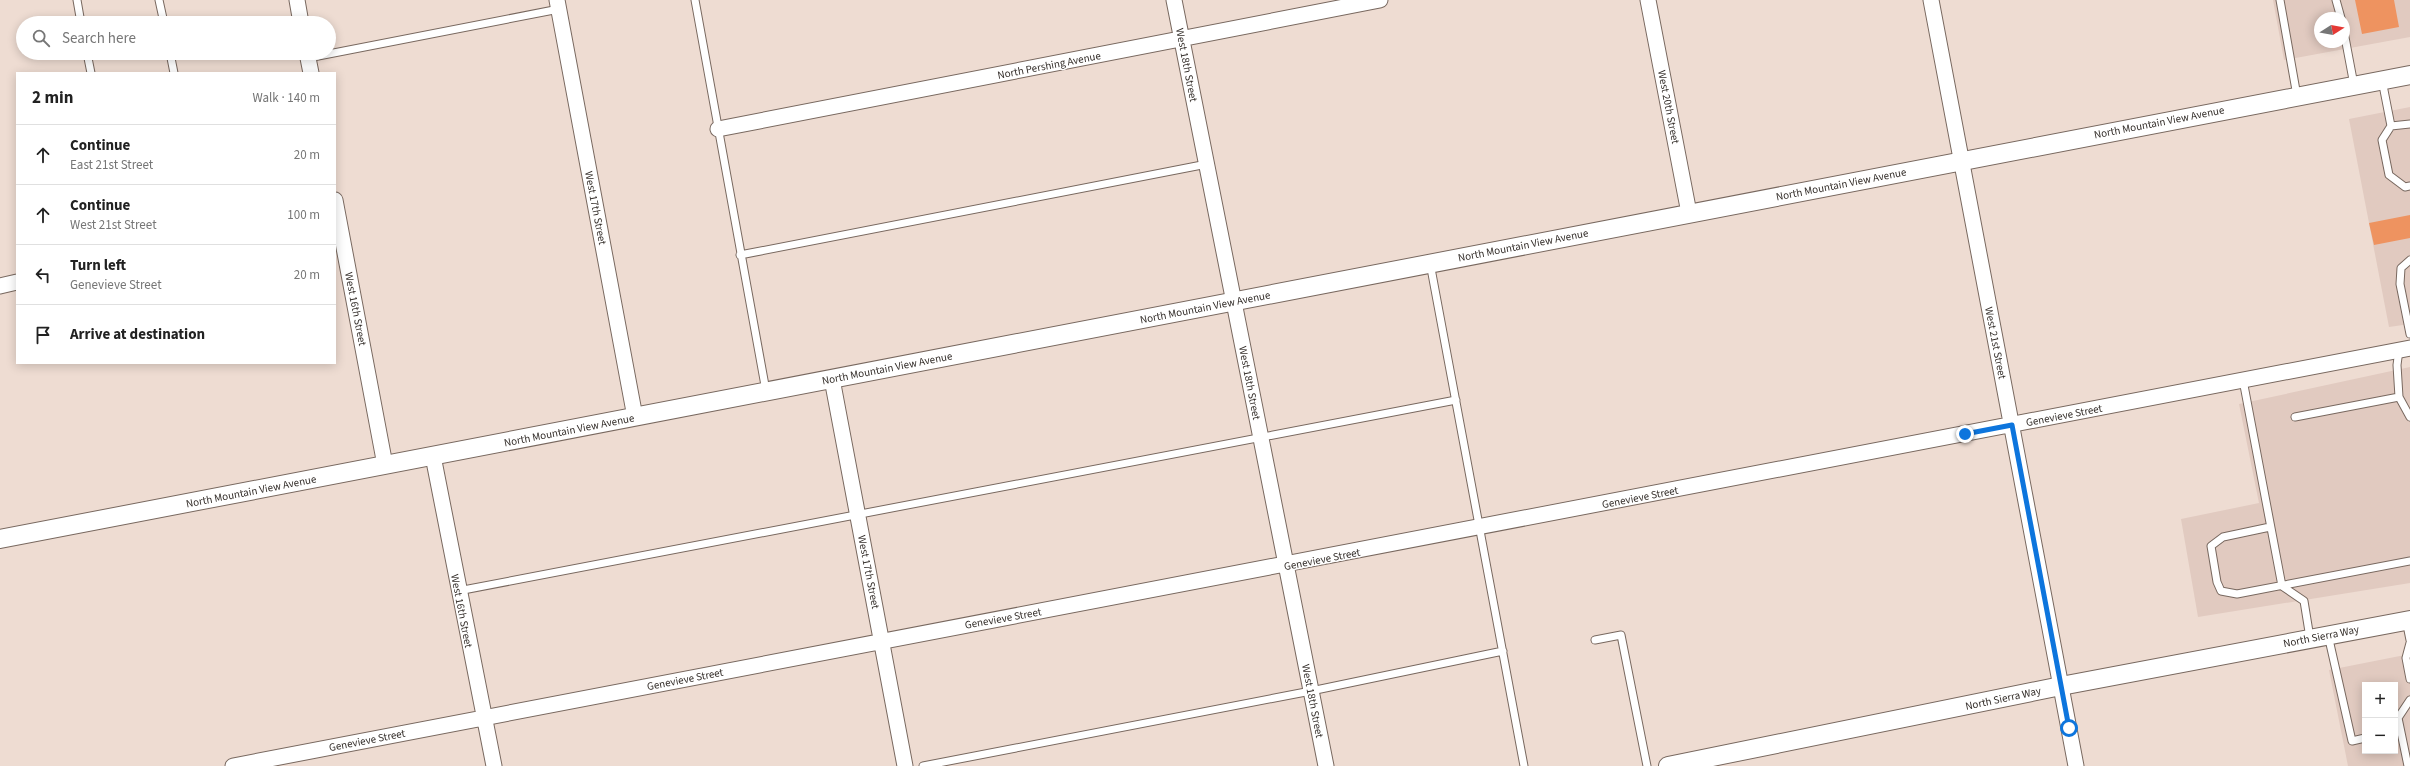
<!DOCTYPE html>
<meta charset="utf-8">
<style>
:root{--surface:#fff;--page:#f6f6f6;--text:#222;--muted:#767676;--line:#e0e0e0}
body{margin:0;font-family:"Source Sans 3",sans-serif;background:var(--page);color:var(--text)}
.controls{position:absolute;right:12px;bottom:12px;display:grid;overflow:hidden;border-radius:0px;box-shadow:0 2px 10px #0003}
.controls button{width:36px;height:36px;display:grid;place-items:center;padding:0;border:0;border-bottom:1px solid var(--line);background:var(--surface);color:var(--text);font:20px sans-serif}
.compass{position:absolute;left:2314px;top:12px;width:36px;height:36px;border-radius:50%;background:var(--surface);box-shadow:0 2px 10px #0003;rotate:79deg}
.stop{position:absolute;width:12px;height:12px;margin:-9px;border:3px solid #0d75dd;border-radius:50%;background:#fff}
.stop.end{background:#0d75dd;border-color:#fff;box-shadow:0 1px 4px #0008}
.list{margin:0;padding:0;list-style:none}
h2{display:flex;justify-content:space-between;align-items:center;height:52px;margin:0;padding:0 16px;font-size:17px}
h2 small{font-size:13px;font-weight:400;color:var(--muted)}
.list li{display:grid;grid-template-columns:26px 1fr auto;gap:12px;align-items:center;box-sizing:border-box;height:60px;padding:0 16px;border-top:1px solid var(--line)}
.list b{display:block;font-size:15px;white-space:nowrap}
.list p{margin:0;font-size:13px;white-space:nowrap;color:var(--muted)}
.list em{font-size:13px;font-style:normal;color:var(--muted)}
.icon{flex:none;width:22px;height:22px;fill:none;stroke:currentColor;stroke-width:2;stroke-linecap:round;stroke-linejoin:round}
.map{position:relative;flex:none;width:2410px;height:766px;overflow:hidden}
.search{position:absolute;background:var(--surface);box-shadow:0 2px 10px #0003;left:16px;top:16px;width:320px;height:44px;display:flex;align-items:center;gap:10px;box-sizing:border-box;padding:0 14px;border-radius:22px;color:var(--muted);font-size:15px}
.panel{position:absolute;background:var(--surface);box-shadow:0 2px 10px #0003;left:16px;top:72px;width:320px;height:292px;border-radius:0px}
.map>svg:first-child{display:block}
.commercial{fill:#e1cac0;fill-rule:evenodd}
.building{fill:#ee9360}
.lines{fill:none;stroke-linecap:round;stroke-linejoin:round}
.service-casing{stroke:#78685f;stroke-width:9}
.minor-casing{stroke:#78685f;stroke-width:17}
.tertiary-casing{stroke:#78685f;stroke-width:20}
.service{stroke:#fff;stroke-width:7}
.minor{stroke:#fff;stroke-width:15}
.tertiary{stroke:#fff;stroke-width:18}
.route{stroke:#0d75dd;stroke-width:5}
.labels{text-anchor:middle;stroke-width:3;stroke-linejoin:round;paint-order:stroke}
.street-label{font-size:11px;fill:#342e2a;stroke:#fff}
</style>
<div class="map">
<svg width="2410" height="766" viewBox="0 0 2410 766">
<rect width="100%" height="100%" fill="#eedcd2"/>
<path class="commercial" d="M2273,0h137v37l-126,23zM2320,18h24v24h-24z
M2410,107v217l-21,3 -40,-208z
M2410,367v216l-212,34 -17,-98 78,-16 -20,-99z
M2410,654v112h-62l-19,-96zM2365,685h30v66h-30z"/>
<path class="building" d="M2355,0h39l5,27 -37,7z
M2410,215v23l-36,7 -5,-22z"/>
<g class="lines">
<g class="service-casing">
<path id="service" d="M77,0l4,23
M159,0l5,23
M695,0l71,391
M2280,0l17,96
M2336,0l5,18
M2344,32l10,53
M87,53l4,20
M170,53l4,20
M308,58l251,-49
M2382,80l9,46 19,-2
M2391,126l-9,14 7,35 16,12 5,-1
M740,255l467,-91
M2410,260l-9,8 -1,16 10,50
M1430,263l94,503
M2243,380l39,206 22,15 6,37
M2399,397l-2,-32 2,-15
M2295,417l104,-20 11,20
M2270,527l-47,10 -12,9 6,36 4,9 16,3 173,-33
M458,591l998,-191
M2406,620l4,20
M2328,635l24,106 13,-3
M1595,640l26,-5 26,131
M2410,643l-4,15 4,21
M923,766l388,-75 192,-40
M2408,766l-10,-48 12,-18"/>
</g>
<g class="minor-casing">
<path id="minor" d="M297,0l4,23
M557,0l78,417
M1174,0l152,766
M1648,0l41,213
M1931,0l145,766
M307,53l4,20
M718,129l662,-129
M335,200l50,265
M0,286l17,-4
M832,379l73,387
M433,456l61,310
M233,766c726,-140 1452,-277 2177,-418"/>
</g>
<g class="tertiary-casing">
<path id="tertiary" d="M0,539l2410,-464
M1668,766l393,-80 349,-66"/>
</g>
<use href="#service" class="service"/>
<use href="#minor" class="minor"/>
<use href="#tertiary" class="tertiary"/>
</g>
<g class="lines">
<path class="route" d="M1965,434l47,-9 57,303"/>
</g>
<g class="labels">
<g class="street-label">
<text transform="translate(1049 65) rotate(-11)" y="4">North Pershing Avenue</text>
<text transform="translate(1187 65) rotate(79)" y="4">West 18th Street</text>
<text transform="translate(1669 107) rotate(79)" y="4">West 20th Street</text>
<text transform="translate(2159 122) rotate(-11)" y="4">North Mountain View Avenue</text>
<text transform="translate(1841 184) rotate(-11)" y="4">North Mountain View Avenue</text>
<text transform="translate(596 208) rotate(79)" y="4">West 17th Street</text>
<text transform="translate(1523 245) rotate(-11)" y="4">North Mountain View Avenue</text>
<text transform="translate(1205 307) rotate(-11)" y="4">North Mountain View Avenue</text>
<text transform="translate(356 309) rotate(79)" y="4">West 16th Street</text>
<text transform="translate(1996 343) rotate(79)" y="4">West 21st Street</text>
<text transform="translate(887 368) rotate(-11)" y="4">North Mountain View Avenue</text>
<text transform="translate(1250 383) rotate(79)" y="4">West 18th Street</text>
<text transform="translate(2064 415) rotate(-11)" y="4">Genevieve Street</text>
<text transform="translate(569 430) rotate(-11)" y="4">North Mountain View Avenue</text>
<text transform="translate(251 491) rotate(-11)" y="4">North Mountain View Avenue</text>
<text transform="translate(1640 497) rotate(-11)" y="4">Genevieve Street</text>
<text transform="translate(1322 559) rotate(-11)" y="4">Genevieve Street</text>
<text transform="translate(869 572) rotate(79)" y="4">West 17th Street</text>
<text transform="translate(462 611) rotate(79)" y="4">West 16th Street</text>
<text transform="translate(1003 618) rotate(-10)" y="4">Genevieve Street</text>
<text transform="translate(2321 636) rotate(-11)" y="4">North Sierra Way</text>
<text transform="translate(685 679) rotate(-11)" y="4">Genevieve Street</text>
<text transform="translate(2003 698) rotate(-12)" y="4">North Sierra Way</text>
<text transform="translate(1313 701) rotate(79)" y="4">West 18th Street</text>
<text transform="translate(367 740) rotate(-11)" y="4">Genevieve Street</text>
</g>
</g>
</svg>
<div class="controls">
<button>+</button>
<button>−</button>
</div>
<svg class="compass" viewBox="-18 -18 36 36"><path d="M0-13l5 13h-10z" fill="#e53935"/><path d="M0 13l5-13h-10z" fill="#767676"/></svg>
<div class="stop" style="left:2069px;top:728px"></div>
<div class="stop end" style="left:1965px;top:434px"></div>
<div class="search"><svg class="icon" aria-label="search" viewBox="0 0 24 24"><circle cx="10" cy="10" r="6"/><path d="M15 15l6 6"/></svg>Search here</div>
<section class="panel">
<h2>2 min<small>Walk · 140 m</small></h2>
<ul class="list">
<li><svg class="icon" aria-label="ahead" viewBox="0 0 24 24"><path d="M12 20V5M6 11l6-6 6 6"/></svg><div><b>Continue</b><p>East 21st Street</p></div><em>20 m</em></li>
<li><svg class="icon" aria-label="ahead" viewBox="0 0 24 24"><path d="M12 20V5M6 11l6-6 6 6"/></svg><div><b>Continue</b><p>West 21st Street</p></div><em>100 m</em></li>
<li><svg class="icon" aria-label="left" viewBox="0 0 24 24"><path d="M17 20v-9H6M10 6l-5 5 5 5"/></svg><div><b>Turn left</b><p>Genevieve Street</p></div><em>20 m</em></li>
<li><svg class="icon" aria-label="arrive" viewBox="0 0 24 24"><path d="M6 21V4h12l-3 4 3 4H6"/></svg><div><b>Arrive at destination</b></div></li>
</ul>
</section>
</div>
